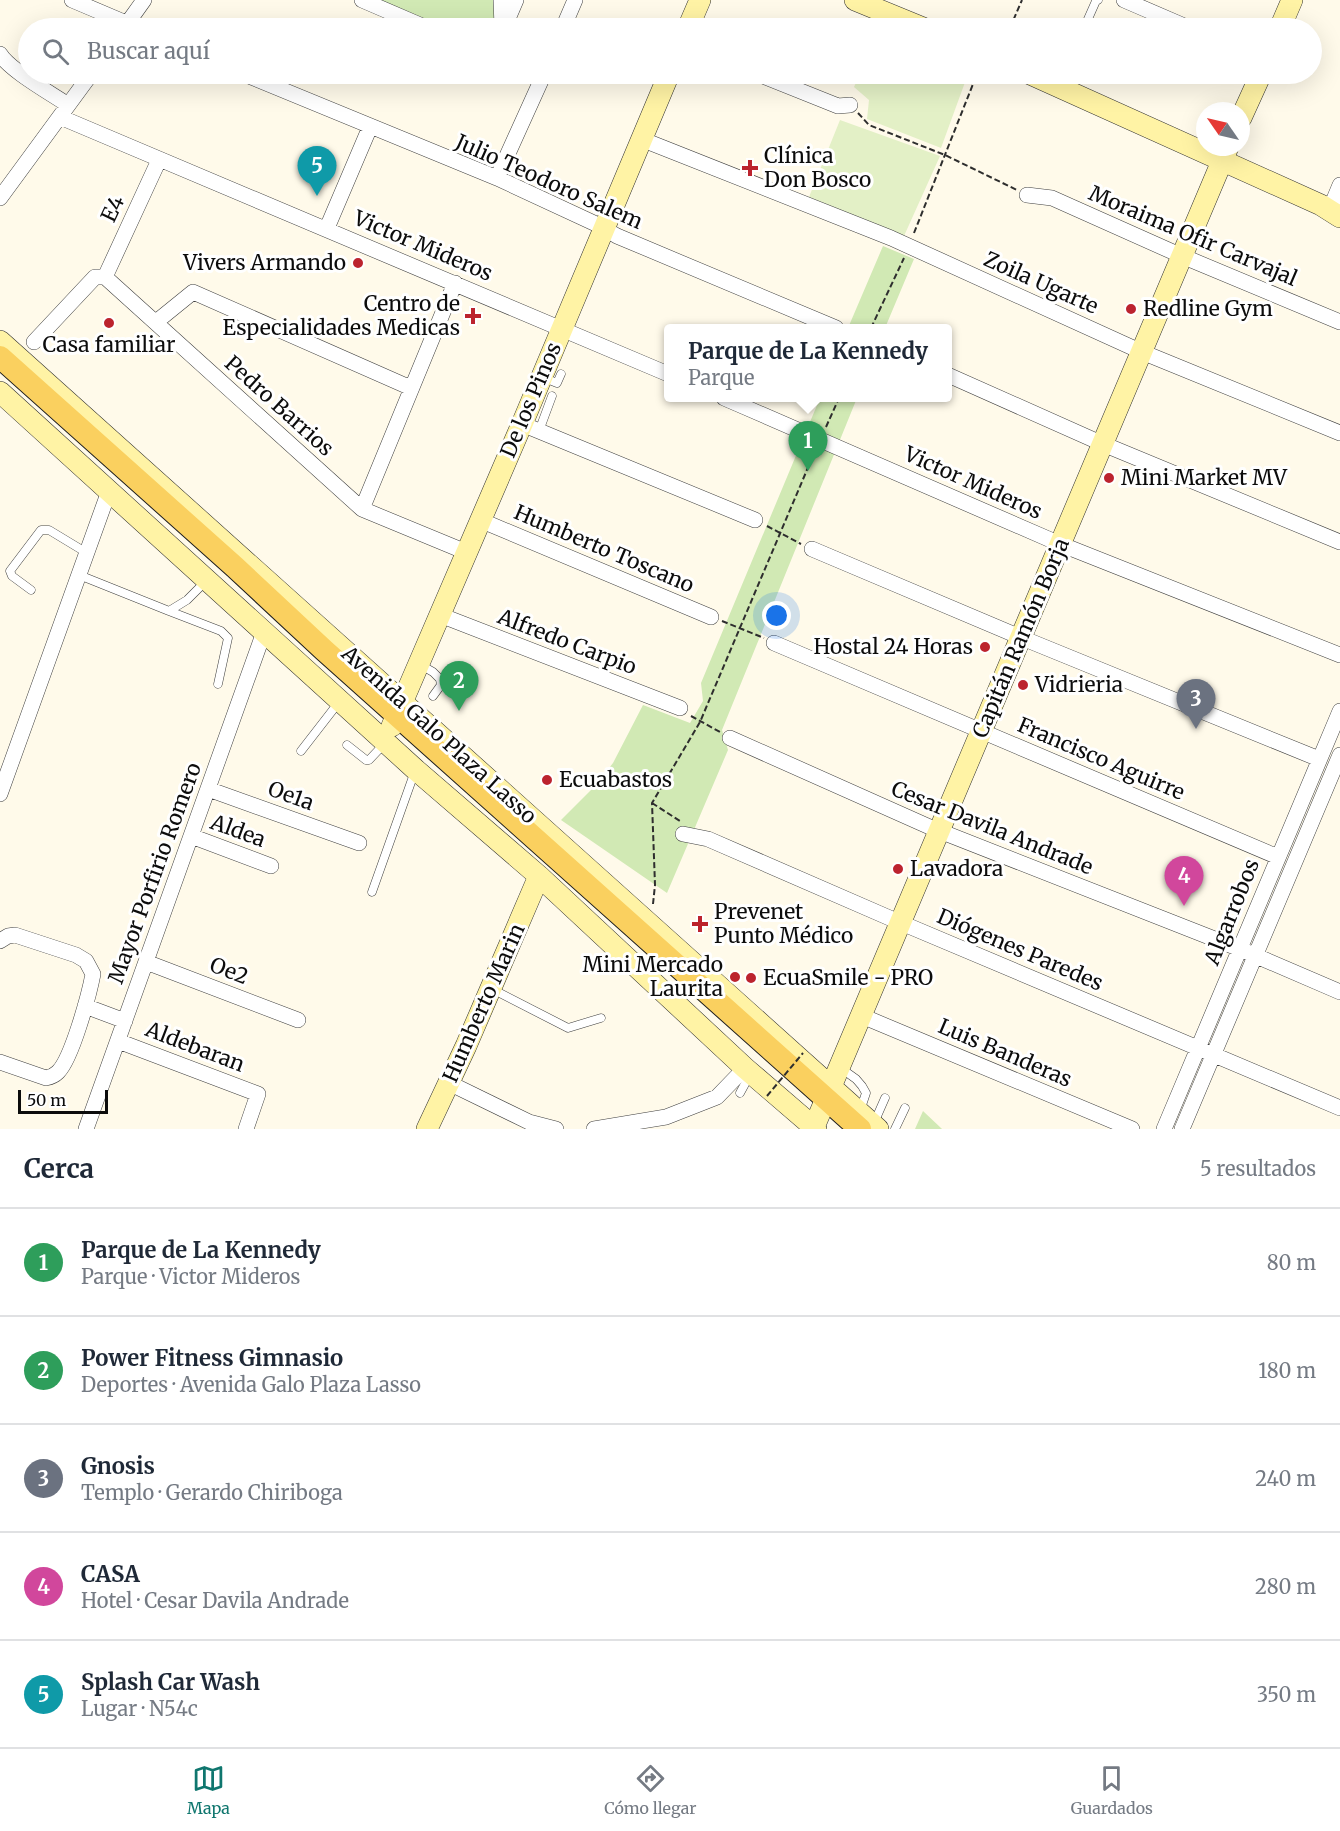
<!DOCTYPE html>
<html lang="es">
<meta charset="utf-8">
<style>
:root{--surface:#fff;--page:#f6f6f7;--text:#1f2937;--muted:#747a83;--line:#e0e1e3;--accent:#0f766e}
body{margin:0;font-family:Merriweather,serif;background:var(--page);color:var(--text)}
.compass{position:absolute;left:1196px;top:102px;width:54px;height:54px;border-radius:50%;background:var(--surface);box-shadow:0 6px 24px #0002;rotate:304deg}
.scale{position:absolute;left:18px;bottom:15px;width:90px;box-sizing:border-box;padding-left:6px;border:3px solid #0c0c0c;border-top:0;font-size:16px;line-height:21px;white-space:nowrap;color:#0c0c0c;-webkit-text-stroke:4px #fff;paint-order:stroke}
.you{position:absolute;left:777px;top:616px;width:21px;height:21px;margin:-15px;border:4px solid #fff;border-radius:50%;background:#1a73e8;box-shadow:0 0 0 9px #1a73e833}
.badge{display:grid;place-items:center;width:39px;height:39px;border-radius:50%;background:var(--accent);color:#fff;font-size:20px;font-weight:700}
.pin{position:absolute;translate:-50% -50px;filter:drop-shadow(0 2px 3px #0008)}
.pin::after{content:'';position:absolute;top:32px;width:21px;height:18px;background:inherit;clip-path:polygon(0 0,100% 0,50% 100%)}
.popup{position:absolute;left:664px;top:324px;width:288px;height:78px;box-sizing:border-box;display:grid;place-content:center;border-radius:6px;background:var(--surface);filter:drop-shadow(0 2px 4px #0005);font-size:20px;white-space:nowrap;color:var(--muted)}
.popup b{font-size:22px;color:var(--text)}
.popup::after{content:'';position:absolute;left:50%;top:100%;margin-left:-12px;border:12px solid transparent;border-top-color:var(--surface)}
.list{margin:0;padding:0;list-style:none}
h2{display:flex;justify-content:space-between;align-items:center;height:78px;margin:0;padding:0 24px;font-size:26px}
h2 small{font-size:20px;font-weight:400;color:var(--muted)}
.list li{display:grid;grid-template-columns:39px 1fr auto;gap:18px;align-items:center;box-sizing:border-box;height:108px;padding:0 24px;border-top:2px solid var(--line)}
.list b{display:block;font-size:22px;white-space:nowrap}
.list p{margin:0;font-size:20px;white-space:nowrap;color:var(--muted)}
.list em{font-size:20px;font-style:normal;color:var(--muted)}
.icon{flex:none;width:33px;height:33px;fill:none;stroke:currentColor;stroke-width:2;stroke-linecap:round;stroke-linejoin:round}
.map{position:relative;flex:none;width:1340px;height:1129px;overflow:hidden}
.search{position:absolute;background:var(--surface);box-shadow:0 6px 24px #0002;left:18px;right:18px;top:18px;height:66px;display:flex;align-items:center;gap:15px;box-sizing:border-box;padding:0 21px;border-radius:33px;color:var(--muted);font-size:22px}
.sheet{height:618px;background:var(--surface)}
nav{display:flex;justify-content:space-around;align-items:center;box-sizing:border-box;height:84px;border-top:2px solid var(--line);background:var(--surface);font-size:16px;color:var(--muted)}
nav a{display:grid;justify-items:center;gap:3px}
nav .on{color:var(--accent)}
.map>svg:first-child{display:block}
.green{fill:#d1e9b4}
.pitch{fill:#e3f0c6}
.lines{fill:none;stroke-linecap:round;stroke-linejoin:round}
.lane-casing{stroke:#3f3f3f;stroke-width:9}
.street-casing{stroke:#3f3f3f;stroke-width:16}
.secondary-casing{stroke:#2e2e2e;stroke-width:22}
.primary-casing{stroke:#1d1d1d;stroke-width:24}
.path{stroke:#2e2e2e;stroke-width:2;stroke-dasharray:6 3;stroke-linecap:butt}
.lane{stroke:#fff;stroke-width:8}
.street{stroke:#fff;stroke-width:15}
.secondary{stroke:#fff3a5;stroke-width:21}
.primary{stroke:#fad05f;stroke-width:22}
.path-bridge{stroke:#2e2e2e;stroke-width:2;stroke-dasharray:6 3;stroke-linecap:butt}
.poi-dot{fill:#bc232e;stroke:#fff;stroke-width:2}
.labels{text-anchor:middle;stroke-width:6;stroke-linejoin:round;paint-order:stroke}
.poi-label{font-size:21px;fill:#0c0c0c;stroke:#fff;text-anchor:start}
.street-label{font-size:21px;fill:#0c0c0c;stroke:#fff}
</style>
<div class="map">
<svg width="1340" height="1129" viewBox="0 0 1340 1129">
<rect width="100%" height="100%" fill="#fffaea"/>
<path class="green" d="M374,0h141l-12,28h-76z
M883,246l31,13 -29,69h-37z
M820,398h37l-135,332 6,20 -61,143 -106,-73 33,-33 19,-24 30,-58 47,18 13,-22 -2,-18z
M923,1111l18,17 1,1h-27z"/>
<path class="pitch" d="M860,74h108l-27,74 -74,-29 2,-19 -15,-13z
M840,120l100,36 -36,80 -95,-39z"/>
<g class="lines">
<g class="lane-casing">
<path id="lane" d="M1084,28l12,-27 2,-1
M542,377l15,6 4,-9
M539,431l13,-35
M79,575l90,36 18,-11 19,-19
M31,590l-19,-14 -2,-5 31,-41h8l38,23
M169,611l52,20 7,7 -10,46
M419,664l14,8 7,7 1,6 -8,11
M347,745l19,15h3l16,-17
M301,751l38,-49
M372,892l43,-121
M492,989l76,39 33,-10
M842,1069l14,10 6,7 4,7 -6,18
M740,1093l6,-11 6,-7
M874,1123l11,-25
M895,1129l10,-21"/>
</g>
<g class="street-casing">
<path id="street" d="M72,0l66,28
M362,0l65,28
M501,0l1,27
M1124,0l65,28
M124,28l20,-28
M504,28l12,-28
M563,28l12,-28
M0,54c9,16 52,40 68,51
M244,74l253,104 99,46 21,12 219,92
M758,74l80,32 12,-1
M60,117l608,257
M641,139l250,99 251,114 198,81
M497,178l47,-104
M1027,195l25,3 130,58 158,66
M0,198l91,-124
M1330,209l10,-24
M327,228l43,-101
M105,277l54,-117
M156,322l37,-30 218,96
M34,342l61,-65h10l257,232 104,43
M948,375l155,69 237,98
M724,398l336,146 280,111
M522,424l233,96
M362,509l93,-226
M480,520l231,97
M812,549l220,93 287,117
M440,615l240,93
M774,643l504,214
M730,738l202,90 308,121 100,43
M208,789l151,54
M0,794l109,-303
M683,834l25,5 184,80 448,189
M191,836l80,30
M0,941l8,-5 7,-1 61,20 10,6 7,13c-4,21 -21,84 -35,98 -4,4 -7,5 -12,6l-46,-16
M146,962l152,58
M85,1006l40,15
M862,1016l270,113
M118,1041l140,53 -12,35
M449,1083l80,39 27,7
M86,1129l178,-497
M594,1129l72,-12 51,-20 28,-29
M1164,1129l176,-418
M1182,1129l158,-374"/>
</g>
<g class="secondary-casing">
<path id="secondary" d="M855,0l68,28
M688,28l12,-28
M1280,28l12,-28
M1030,74l291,131 19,12
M1241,118l20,-44
M0,341l878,788
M0,392l416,378 123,106 206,192 71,61
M392,726l130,-302 147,-350
M814,1127l414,-980
M427,1129l39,-83 73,-170"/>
</g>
<g class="primary-casing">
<path id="primary" d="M0,357l235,210 89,83 536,479"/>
</g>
<path class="path" d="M1010,28l12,-28
M858,113l11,12 76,30 72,35
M914,233l63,-159
M871,328l33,-70
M826,427l13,-29
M767,526l34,18
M722,621l42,17
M691,716l29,16
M652,803l28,18
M653,904l2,-19 -3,-82 48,-81 115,-271"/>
<use href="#lane" class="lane"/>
<use href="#street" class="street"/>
<use href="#secondary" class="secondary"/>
<use href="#primary" class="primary"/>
<path class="path-bridge" d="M767,1096l36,-43"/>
</g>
<g class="poi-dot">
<path d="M747 159h6v6h6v6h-6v6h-6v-6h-6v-6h6z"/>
<circle cx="358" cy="263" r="6"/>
<circle cx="1131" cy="309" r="6"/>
<path d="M470 307h6v6h6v6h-6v6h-6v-6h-6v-6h6z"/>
<circle cx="109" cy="323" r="6"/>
<circle cx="1109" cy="478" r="6"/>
<circle cx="985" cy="647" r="6"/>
<circle cx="1023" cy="685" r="6"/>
<circle cx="547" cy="780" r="6"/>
<circle cx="898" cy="869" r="6"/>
<path d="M697 915h6v6h6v6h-6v6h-6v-6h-6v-6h6z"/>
<circle cx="735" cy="977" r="6"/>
<circle cx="751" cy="978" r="6"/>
</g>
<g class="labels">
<g class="poi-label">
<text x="764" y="163">Clínica<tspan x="764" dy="24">Don Bosco</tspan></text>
<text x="346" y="270" text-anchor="end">Vivers Armando</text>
<text x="460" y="311" text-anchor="end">Centro de<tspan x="460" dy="24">Especialidades Medicas</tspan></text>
<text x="1143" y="316">Redline Gym</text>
<text x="109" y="352" text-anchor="middle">Casa familiar</text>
<text x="1121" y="485">Mini Market MV</text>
<text x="973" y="654" text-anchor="end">Hostal 24 Horas</text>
<text x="1035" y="692">Vidrieria</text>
<text x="559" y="787">Ecuabastos</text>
<text x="910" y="876">Lavadora</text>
<text x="714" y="919">Prevenet<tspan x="714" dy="24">Punto Médico</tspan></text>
<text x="723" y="972" text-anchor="end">Mini Mercado<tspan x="723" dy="24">Laurita</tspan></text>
<text x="763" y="985">EcuaSmile - PRO</text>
</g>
<g class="street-label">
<text transform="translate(549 182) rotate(24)" y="7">Julio Teodoro Salem</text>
<text transform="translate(113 209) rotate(-65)" y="7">E4</text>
<text transform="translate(1193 236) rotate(23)" y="7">Moraima Ofir Carvajal</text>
<text transform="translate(423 246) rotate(23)" y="7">Victor Mideros</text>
<text transform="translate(1041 283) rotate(24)" y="7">Zoila Ugarte</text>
<text transform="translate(531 400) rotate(-67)" y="7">De los Pinos</text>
<text transform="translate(279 406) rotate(42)" y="7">Pedro Barrios</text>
<text transform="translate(973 483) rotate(24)" y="7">Victor Mideros</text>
<text transform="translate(604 549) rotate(23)" y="7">Humberto Toscano</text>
<text transform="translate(1021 638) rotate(-67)" y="7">Capitán Ramón Borja</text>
<text transform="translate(567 642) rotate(21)" y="7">Alfredo Carpio</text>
<text transform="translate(439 735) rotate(42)" y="7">Avenida Galo Plaza Lasso</text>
<text transform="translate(1101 759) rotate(23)" y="7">Francisco Aguirre</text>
<text transform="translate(291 796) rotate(20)" y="7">Oe1a</text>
<text transform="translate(992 828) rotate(22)" y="7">Cesar Davila Andrade</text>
<text transform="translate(238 831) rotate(20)" y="7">Aldea</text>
<text transform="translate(155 873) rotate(-70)" y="7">Mayor Porfirio Romero</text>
<text transform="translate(1232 912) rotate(-68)" y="7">Algarrobos</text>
<text transform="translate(1020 950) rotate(23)" y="7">Diógenes Paredes</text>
<text transform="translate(229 971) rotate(21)" y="7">Oe2</text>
<text transform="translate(484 1003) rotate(-66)" y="7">Humberto Marin</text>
<text transform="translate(195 1047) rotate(21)" y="7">Aldebaran</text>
<text transform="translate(1005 1053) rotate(23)" y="7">Luis Banderas</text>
</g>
</g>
</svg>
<svg class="compass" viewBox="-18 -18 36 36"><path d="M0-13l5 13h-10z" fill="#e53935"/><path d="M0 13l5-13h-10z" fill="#747a83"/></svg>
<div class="scale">50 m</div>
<div class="you"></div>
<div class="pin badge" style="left:808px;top:471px;background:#2e9e5b">1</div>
<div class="popup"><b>Parque de La Kennedy</b>Parque</div>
<div class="pin badge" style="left:459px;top:711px;background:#2e9e5b">2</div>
<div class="pin badge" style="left:1196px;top:729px;background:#6b7280">3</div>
<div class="pin badge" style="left:1184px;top:906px;background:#d1479c">4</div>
<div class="pin badge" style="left:317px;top:196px;background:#0f9aa8">5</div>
<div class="search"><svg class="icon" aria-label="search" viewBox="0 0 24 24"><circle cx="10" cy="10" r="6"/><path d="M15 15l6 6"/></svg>Buscar aquí</div>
</div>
<section class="sheet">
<h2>Cerca<small>5 resultados</small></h2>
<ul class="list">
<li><span class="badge" style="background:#2e9e5b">1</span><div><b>Parque de La Kennedy</b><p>Parque · Victor Mideros</p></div><em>80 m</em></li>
<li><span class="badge" style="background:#2e9e5b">2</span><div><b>Power Fitness Gimnasio</b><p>Deportes · Avenida Galo Plaza Lasso</p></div><em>180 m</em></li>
<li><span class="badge" style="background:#6b7280">3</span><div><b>Gnosis</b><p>Templo · Gerardo Chiriboga</p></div><em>240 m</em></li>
<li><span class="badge" style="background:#d1479c">4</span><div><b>CASA</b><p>Hotel · Cesar Davila Andrade</p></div><em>280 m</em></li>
<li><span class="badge" style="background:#0f9aa8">5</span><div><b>Splash Car Wash</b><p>Lugar · N54c</p></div><em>350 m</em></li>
</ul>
</section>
<nav>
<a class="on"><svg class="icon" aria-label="map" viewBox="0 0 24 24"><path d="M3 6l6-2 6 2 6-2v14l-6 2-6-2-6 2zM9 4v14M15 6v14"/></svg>Mapa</a>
<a><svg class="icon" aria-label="directions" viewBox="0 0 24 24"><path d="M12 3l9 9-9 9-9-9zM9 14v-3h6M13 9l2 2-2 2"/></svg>Cómo llegar</a>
<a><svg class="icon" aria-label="saved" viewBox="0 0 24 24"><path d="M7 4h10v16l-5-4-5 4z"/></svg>Guardados</a>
</nav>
